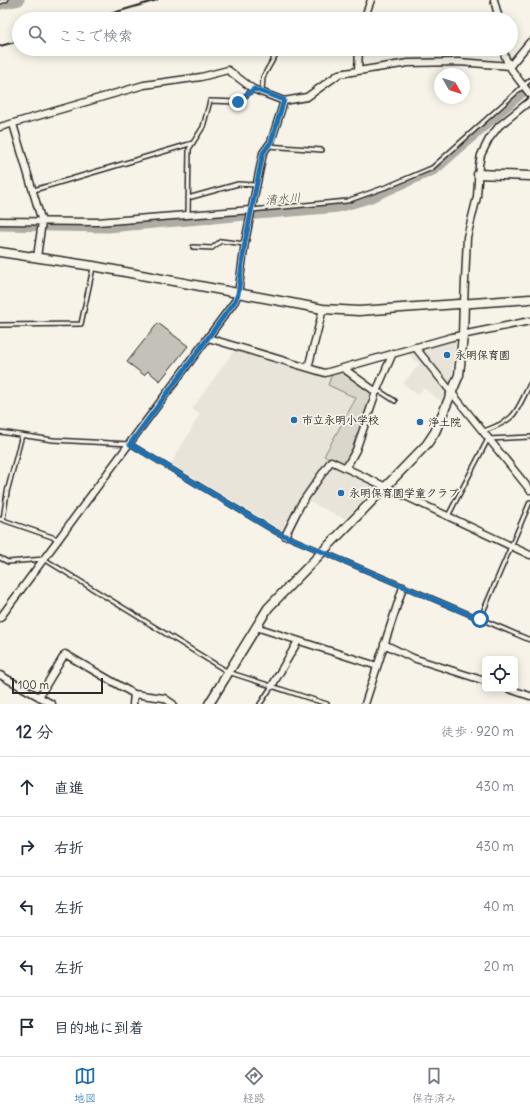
<!DOCTYPE html>
<html lang="ja">
<meta charset="utf-8">
<style>
:root{--surface:#fff;--page:#f6f6f7;--text:#1f2937;--muted:#747a83;--line:#e0e1e3;--accent:#1f6fb2}
body{margin:0;font-family:Delius,"Klee One",sans-serif;background:var(--page);color:var(--text)}
.controls{position:absolute;right:12px;bottom:12px;display:grid;overflow:hidden;border-radius:6px;box-shadow:0 2px 10px #0003}
.controls button{width:36px;height:36px;display:grid;place-items:center;padding:0;border:0;border-bottom:1px solid var(--line);background:var(--surface);color:var(--text);font:20px sans-serif}
.compass{position:absolute;left:434px;top:68px;width:36px;height:36px;border-radius:50%;background:var(--surface);box-shadow:0 2px 10px #0003;rotate:129deg}
.scale{position:absolute;left:12px;bottom:10px;width:91px;box-sizing:border-box;padding-left:4px;border:2px solid #2b2b2b;border-top:0;font-size:11px;line-height:14px;white-space:nowrap;color:#2b2b2b;-webkit-text-stroke:3px #f7f3e8;paint-order:stroke}
.stop{position:absolute;width:12px;height:12px;margin:-9px;border:3px solid #1f6fb2;border-radius:50%;background:#fff}
.stop.end{background:#1f6fb2;border-color:#fff;box-shadow:0 1px 4px #0008}
.list{margin:0;padding:0;list-style:none}
h2{display:flex;justify-content:space-between;align-items:center;height:52px;margin:0;padding:0 16px;font-size:17px}
h2 small{font-size:13px;font-weight:400;color:var(--muted)}
.list li{display:grid;grid-template-columns:26px 1fr auto;gap:12px;align-items:center;box-sizing:border-box;height:60px;padding:0 16px;border-top:1px solid var(--line)}
.list b{display:block;font-size:15px;white-space:nowrap}
.list em{font-size:13px;font-style:normal;color:var(--muted)}
.icon{flex:none;width:22px;height:22px;fill:none;stroke:currentColor;stroke-width:2;stroke-linecap:round;stroke-linejoin:round}
.map{position:relative;flex:none;width:530px;height:704px;overflow:hidden}
.search{position:absolute;background:var(--surface);box-shadow:0 2px 10px #0003;left:12px;right:12px;top:12px;height:44px;display:flex;align-items:center;gap:10px;box-sizing:border-box;padding:0 14px;border-radius:22px;color:var(--muted);font-size:15px}
.sheet{height:352px;background:var(--surface)}
nav{display:flex;justify-content:space-around;align-items:center;box-sizing:border-box;height:56px;border-top:1px solid var(--line);background:var(--surface);font-size:11px;color:var(--muted)}
nav a{display:grid;justify-items:center;gap:2px}
nav .on{color:var(--accent)}
.map>svg:first-child{display:block}
.built{fill:#e8e4da}
.green{fill:#dad6cc;stroke:#82807c}
.lines{fill:none;stroke-linecap:round;stroke-linejoin:round}
.river{stroke:#afaca4;stroke-width:11}
.building{fill:#c4c1b9;stroke:#2b2b2b}
.lane-casing{stroke:#2b2b2b;stroke-width:6}
.street-casing{stroke:#2b2b2b;stroke-width:9}
.secondary-casing{stroke:#2b2b2b;stroke-width:11}
.lane{stroke:#f7f3e8;stroke-width:3}
.street{stroke:#f7f3e8;stroke-width:6}
.secondary{stroke:#f7f3e8;stroke-width:8}
.rail{stroke:#2b2b2b;stroke-width:2}
.route{stroke:#1f6fb2;stroke-width:5}
.poi-dot{fill:#1f6fb2;stroke:#f7f3e8;stroke-width:1.5}
.labels{text-anchor:middle;stroke-width:3.5;stroke-linejoin:round;paint-order:stroke}
.poi-label{font-size:11px;font-weight:bold;fill:#2b2b2b;stroke:#f7f3e8;text-anchor:start}
.water-label{font-size:12px;font-style:italic;fill:#53524f;stroke:#f7f3e8}
</style>
<div class="map">
<svg width="530" height="704" viewBox="0 0 530 704">
<rect width="100%" height="100%" fill="#f7f3e8"/>
<filter id="ink" filterUnits="userSpaceOnUse"><feTurbulence type="fractalNoise" baseFrequency=".025" numOctaves="2"/><feDisplacementMap in="SourceGraphic" scale="8" xChannelSelector="R" yChannelSelector="G"/><feConvolveMatrix kernelMatrix="1 2 1 2 8 2 1 2 1" color-interpolation-filters="sRGB"/></filter>
<g filter="url(#ink)">
<path class="built" d="M453,340h3l-4,35 -2,7h-3l-26,-32z
M235,349l87,26 10,-1 -3,11 27,13 -32,58 5,2 -30,44 -15,30 -113,-68 29,-50 -8,-5z
M414,350l33,39 -6,12 -18,-13 -5,7 -15,-11 16,-20 -13,-12z
M331,464l46,22 -32,33 -39,-19z"/>
<path class="green" d="M342,371l31,23 -18,54 -9,17 -22,-9 32,-58 -28,-13 4,-11z"/>
<g class="lines">
<path class="river" d="M0,4l19,-4
M0,225l108,2 230,-20 31,-9 66,-29 95,-84"/>
</g>
<path class="building" d="M158,323l30,23 -28,35 -12,-10 -4,4 -17,-13z"/>
<g class="lines">
<g class="lane-casing">
<path id="lane" d="M0,2l6,-2
M262,91l1,-14 16,-28
M268,146l54,4
M34,190l159,-47
M188,198l50,-14 18,1
M251,210l96,-9 42,-15 43,-18 98,-88
M188,215l1,-66 14,-22 7,-26 28,1 16,-13
M193,247l19,1 9,-7 24,3
M0,325l81,-1 12,-56
M376,392h5l14,9
M484,431c33,-12 31,-17 46,-47
M0,432l53,8 77,4 146,88 254,108
M448,516l40,-77 42,-2
M0,519l3,1 4,-28 15,-57
M3,520l55,19
M0,558l8,4 36,-3 184,113 99,32
M480,619l50,-117
M260,704l12,-18"/>
</g>
<g class="street-casing">
<path id="street" d="M494,0l5,19
M364,19l7,-19
M503,49c3,17 17,32 27,45
M510,66l20,-24
M358,71l1,-22
M13,124l29,98 -5,35
M0,127l144,-42 57,-8 27,-7 25,19 31,12 23,-4 32,-23 69,-11 51,-1 51,4
M0,221l97,1 154,-12
M464,303l3,-66 10,-40 2,-32 2,-10 8,-16 10,-13 31,-25
M208,338l117,35 127,-36 78,-16
M415,347l115,143
M308,368l15,-59
M343,368l33,24
M346,468l10,-18 20,-58 17,-39
M285,536l16,-32 30,-43 199,94
M0,618l235,-317 3,-7 7,-52 18,-89 8,-11 13,-41
M256,627l121,39
M384,644l29,14 72,23
M0,675l52,29
M272,686l26,-45
M509,689l21,7
M39,697l26,-43 69,40 30,4 9,6
M133,704l1,-10
M365,704l38,-117"/>
</g>
<g class="secondary-casing">
<path id="secondary" d="M478,174l52,2
M0,252l93,14 230,43 36,2 171,-12
M209,704l59,-96 159,-164 8,-12 24,-57 4,-40 1,-32"/>
</g>
<use href="#lane" class="lane"/>
<use href="#street" class="street"/>
<use href="#secondary" class="secondary"/>
<path class="rail" d="M81,19l17,-5
M93,19l64,-19
M0,46l19,-5"/>
</g>
</g>
<g class="lines" filter="url(#ink)">
<path class="route" d="M238,102l16,-13 30,11 -13,42 -8,11 -18,89 -7,52 -3,7 -105,143 146,88 204,87"/>
</g>
<g class="poi-dot">
<circle cx="447" cy="355" r="4"/>
<circle cx="294" cy="420" r="4"/>
<circle cx="420" cy="422" r="4"/>
<circle cx="341" cy="493" r="4"/>
</g>
<g class="labels">
<g class="poi-label">
<text x="455" y="359">永明保育園</text>
<text x="302" y="424">市立永明小学校</text>
<text x="428" y="426">浄土院</text>
<text x="349" y="497">永明保育園学童クラブ</text>
</g>
<g class="water-label">
<text transform="translate(283 199) rotate(-5)" y="4">清水川</text>
</g>
</g>
</svg>
<div class="controls">
<button><svg class="icon" aria-label="locate" viewBox="0 0 24 24"><circle cx="12" cy="12" r="6"/><path d="M12 2v4M12 18v4M2 12h4M18 12h4"/></svg></button>
</div>
<svg class="compass" viewBox="-18 -18 36 36"><path d="M0-13l5 13h-10z" fill="#e53935"/><path d="M0 13l5-13h-10z" fill="#747a83"/></svg>
<div class="scale">100 m</div>
<div class="stop" style="left:480px;top:619px"></div>
<div class="stop end" style="left:238px;top:102px"></div>
<div class="search"><svg class="icon" aria-label="search" viewBox="0 0 24 24"><circle cx="10" cy="10" r="6"/><path d="M15 15l6 6"/></svg>ここで検索</div>
</div>
<section class="sheet">
<h2>12 分<small>徒歩 · 920 m</small></h2>
<ul class="list">
<li><svg class="icon" aria-label="ahead" viewBox="0 0 24 24"><path d="M12 20V5M6 11l6-6 6 6"/></svg><div><b>直進</b></div><em>430 m</em></li>
<li><svg class="icon" aria-label="right" viewBox="0 0 24 24"><path d="M7 20v-9h11M14 6l5 5-5 5"/></svg><div><b>右折</b></div><em>430 m</em></li>
<li><svg class="icon" aria-label="left" viewBox="0 0 24 24"><path d="M17 20v-9H6M10 6l-5 5 5 5"/></svg><div><b>左折</b></div><em>40 m</em></li>
<li><svg class="icon" aria-label="left" viewBox="0 0 24 24"><path d="M17 20v-9H6M10 6l-5 5 5 5"/></svg><div><b>左折</b></div><em>20 m</em></li>
<li><svg class="icon" aria-label="arrive" viewBox="0 0 24 24"><path d="M6 21V4h12l-3 4 3 4H6"/></svg><div><b>目的地に到着</b></div></li>
</ul>
</section>
<nav>
<a class="on"><svg class="icon" aria-label="map" viewBox="0 0 24 24"><path d="M3 6l6-2 6 2 6-2v14l-6 2-6-2-6 2zM9 4v14M15 6v14"/></svg>地図</a>
<a><svg class="icon" aria-label="directions" viewBox="0 0 24 24"><path d="M12 3l9 9-9 9-9-9zM9 14v-3h6M13 9l2 2-2 2"/></svg>経路</a>
<a><svg class="icon" aria-label="saved" viewBox="0 0 24 24"><path d="M7 4h10v16l-5-4-5 4z"/></svg>保存済み</a>
</nav>
